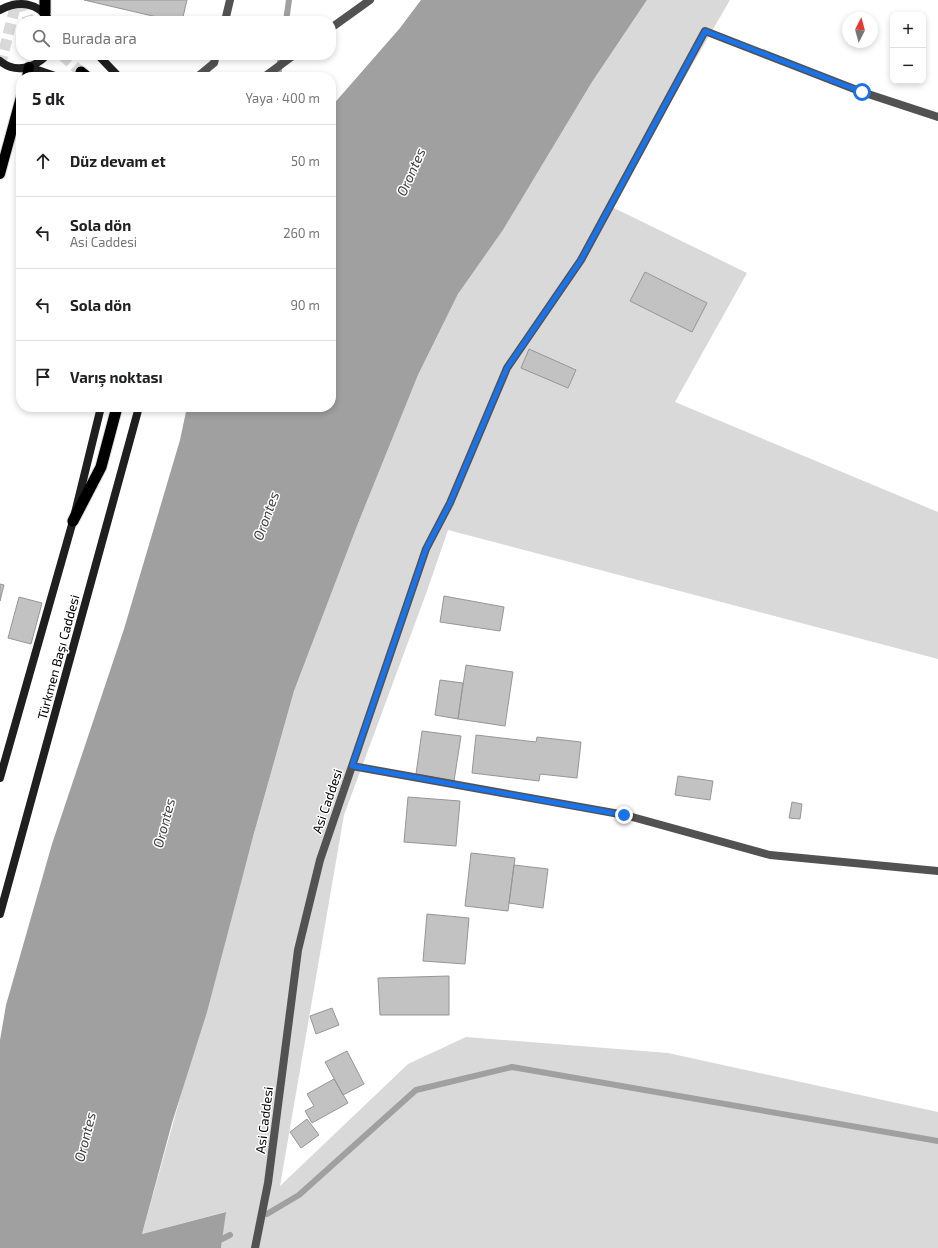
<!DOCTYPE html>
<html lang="tr">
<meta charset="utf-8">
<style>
:root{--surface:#fff;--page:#f6f6f6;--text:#202124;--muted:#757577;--line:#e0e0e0}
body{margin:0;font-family:"Exo 2",sans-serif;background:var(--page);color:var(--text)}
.controls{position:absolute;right:12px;top:12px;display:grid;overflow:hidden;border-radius:8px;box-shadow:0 2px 6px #0003}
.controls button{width:36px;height:36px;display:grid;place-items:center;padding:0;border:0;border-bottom:1px solid var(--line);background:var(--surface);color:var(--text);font:20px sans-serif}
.compass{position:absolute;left:842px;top:12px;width:36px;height:36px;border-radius:50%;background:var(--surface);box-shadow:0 2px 6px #0003;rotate:6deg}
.stop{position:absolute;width:12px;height:12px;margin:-9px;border:3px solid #1a73e8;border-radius:50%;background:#fff}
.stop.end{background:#1a73e8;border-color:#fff;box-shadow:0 1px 4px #0008}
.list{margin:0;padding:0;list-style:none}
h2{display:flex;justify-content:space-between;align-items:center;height:52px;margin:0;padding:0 16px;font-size:17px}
h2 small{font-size:13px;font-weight:400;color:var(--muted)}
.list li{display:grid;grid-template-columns:26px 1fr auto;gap:12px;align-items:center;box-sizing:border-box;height:72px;padding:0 16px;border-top:1px solid var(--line)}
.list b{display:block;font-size:15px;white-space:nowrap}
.list p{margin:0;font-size:13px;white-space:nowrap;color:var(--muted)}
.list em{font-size:13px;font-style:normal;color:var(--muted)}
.icon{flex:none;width:22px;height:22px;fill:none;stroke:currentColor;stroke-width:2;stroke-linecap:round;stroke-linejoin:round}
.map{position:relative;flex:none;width:938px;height:1248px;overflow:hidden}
.search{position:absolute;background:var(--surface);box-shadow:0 2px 6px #0003;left:16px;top:16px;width:320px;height:44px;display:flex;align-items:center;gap:10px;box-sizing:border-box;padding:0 14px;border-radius:16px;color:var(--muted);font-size:15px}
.panel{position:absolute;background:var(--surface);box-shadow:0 2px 6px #0003;left:16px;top:72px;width:320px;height:340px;border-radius:16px}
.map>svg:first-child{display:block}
.green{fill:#d9d9d9}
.water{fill:#a0a0a0}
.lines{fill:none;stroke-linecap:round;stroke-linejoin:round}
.stream{stroke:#a0a0a0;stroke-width:6}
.building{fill:#c2c2c2;stroke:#969696}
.trunk-tunnel{stroke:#d9d9d9;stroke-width:11;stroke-dasharray:11 5.5;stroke-linecap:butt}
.primary-casing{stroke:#dbdbdb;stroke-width:12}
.trunk-casing{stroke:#dbdbdb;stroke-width:13}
.minor{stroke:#525252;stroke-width:8}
.secondary{stroke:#1f1f1f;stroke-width:8}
.primary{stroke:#000;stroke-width:10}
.trunk{stroke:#000;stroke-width:11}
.route{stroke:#1a73e8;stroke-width:5}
.labels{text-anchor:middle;stroke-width:3;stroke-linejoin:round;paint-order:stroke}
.street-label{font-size:13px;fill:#000;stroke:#fff}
.water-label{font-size:14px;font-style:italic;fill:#414141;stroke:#fff}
</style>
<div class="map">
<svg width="938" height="1248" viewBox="0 0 938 1248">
<rect width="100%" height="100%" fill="#fff"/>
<path class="green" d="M647,0h83l-120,206 137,67 -72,129 263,110v147l-490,-129 -21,61 -83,224 -64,371 128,-122 58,-27 202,16 270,59v136h-717l4,-36 -83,22 152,-543 63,-165 61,-151 40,-81 45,-64 89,-148z"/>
<path class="water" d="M421,0h226l-55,82 -89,148 -45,64 -40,81 -61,151 -63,165 -41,146 -46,175 -35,111 -30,111 84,-22 -5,36h-221v-208l6,-35 46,-161 72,-215 56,-189 7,-33h144v-300l69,-79z"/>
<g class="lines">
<path class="stream" d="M286,21l3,-21
M278,77l3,-22
M267,1214l32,-19 117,-105 96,-23 426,74
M222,1239l8,-4"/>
</g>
<path class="building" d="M84,0h103l-5,21h-8z
M645,272l62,31 -15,29 -62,-31z
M529,349l47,21 -8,18 -47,-20z
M0,584l4,1 -4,16z
M444,596l60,11 -4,24 -60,-9z
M19,597l23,6 -11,41 -23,-6z
M466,665l47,7 -8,54 -47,-7z
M440,680l23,3 -5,36 -23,-4z
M422,731l39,5 -7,45 -38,-7z
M476,735l60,7 1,-5 44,5 -4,36 -37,-4 -1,7 -67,-8z
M678,776l35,5 -3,19 -35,-5z
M408,797l52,4 -4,45 -52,-4z
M792,802l10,2 -2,15 -11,-1z
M471,853l44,5 -7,53 -43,-5z
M514,865l34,4 -5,39 -34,-5z
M427,914l42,4 -4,46 -42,-3z
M449,976v39h-69l-2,-37z
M332,1008l7,17 -23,9 -6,-18z
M347,1051l17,33 -21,11 -18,-33z
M334,1079l14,24 -36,20 -7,-12 9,-5 -7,-12z
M307,1119l12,16 -18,13 -11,-16z"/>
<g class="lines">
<path class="trunk-tunnel" d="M22,0l7,21
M62,55l19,17
M0,66l17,-66"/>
<g class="primary-casing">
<path id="primary" d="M27,77l2,-10
M0,174l21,-77"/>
</g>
<g class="trunk-casing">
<path id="trunk" d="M45,13v-13
M81,72l6,5
M73,521l28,-54 16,-60"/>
</g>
<path class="minor" d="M225,21l5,-21
M331,28l39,-28
M197,77l17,-14 2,-8
M264,77l30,-22
M352,766l273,49 145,40 168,16
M255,1248l13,-65 30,-233 22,-90 106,-311 24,-46 57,-135 74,-108 124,-229 157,61 76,25"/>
<path class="secondary" d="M0,10c19,-10 38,-8 50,11
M98,55l21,22
M0,61c16,13 34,7 47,-6
M29,67l29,10
M0,778l73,-257 28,-114
M0,914l139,-507"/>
<use href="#primary" class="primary"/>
<use href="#trunk" class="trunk"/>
</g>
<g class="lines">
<path class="route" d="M624,815l-272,-49 74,-217 24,-46 57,-135 74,-108 124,-229 157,61"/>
</g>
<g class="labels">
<g class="street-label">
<text transform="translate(58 657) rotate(-75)" y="5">Türkmen Başı Caddesi</text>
<text transform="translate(327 801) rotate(-71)" y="5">Asi Caddesi</text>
<text transform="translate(264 1120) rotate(-83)" y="5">Asi Caddesi</text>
</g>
<g class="water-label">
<text transform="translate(411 172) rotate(-66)" y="5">Orontes</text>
<text transform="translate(266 516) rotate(-70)" y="5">Orontes</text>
<text transform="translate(164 823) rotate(-75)" y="5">Orontes</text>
<text transform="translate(85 1137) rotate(-76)" y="5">Orontes</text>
</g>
</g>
</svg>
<div class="controls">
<button>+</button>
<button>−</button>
</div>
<svg class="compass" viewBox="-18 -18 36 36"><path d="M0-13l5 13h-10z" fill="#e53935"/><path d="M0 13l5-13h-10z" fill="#757577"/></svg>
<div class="stop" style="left:862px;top:92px"></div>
<div class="stop end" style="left:624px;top:815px"></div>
<div class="search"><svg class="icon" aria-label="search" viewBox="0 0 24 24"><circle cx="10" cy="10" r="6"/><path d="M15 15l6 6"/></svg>Burada ara</div>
<section class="panel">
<h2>5 dk<small>Yaya · 400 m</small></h2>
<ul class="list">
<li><svg class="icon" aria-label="ahead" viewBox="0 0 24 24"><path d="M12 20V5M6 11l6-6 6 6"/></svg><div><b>Düz devam et</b></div><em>50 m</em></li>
<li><svg class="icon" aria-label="left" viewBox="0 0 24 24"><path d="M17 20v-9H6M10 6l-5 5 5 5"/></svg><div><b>Sola dön</b><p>Asi Caddesi</p></div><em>260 m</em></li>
<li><svg class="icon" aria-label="left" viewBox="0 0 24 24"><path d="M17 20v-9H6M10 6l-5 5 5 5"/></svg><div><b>Sola dön</b></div><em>90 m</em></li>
<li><svg class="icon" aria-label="arrive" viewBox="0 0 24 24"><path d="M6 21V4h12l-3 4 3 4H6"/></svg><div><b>Varış noktası</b></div></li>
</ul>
</section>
</div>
